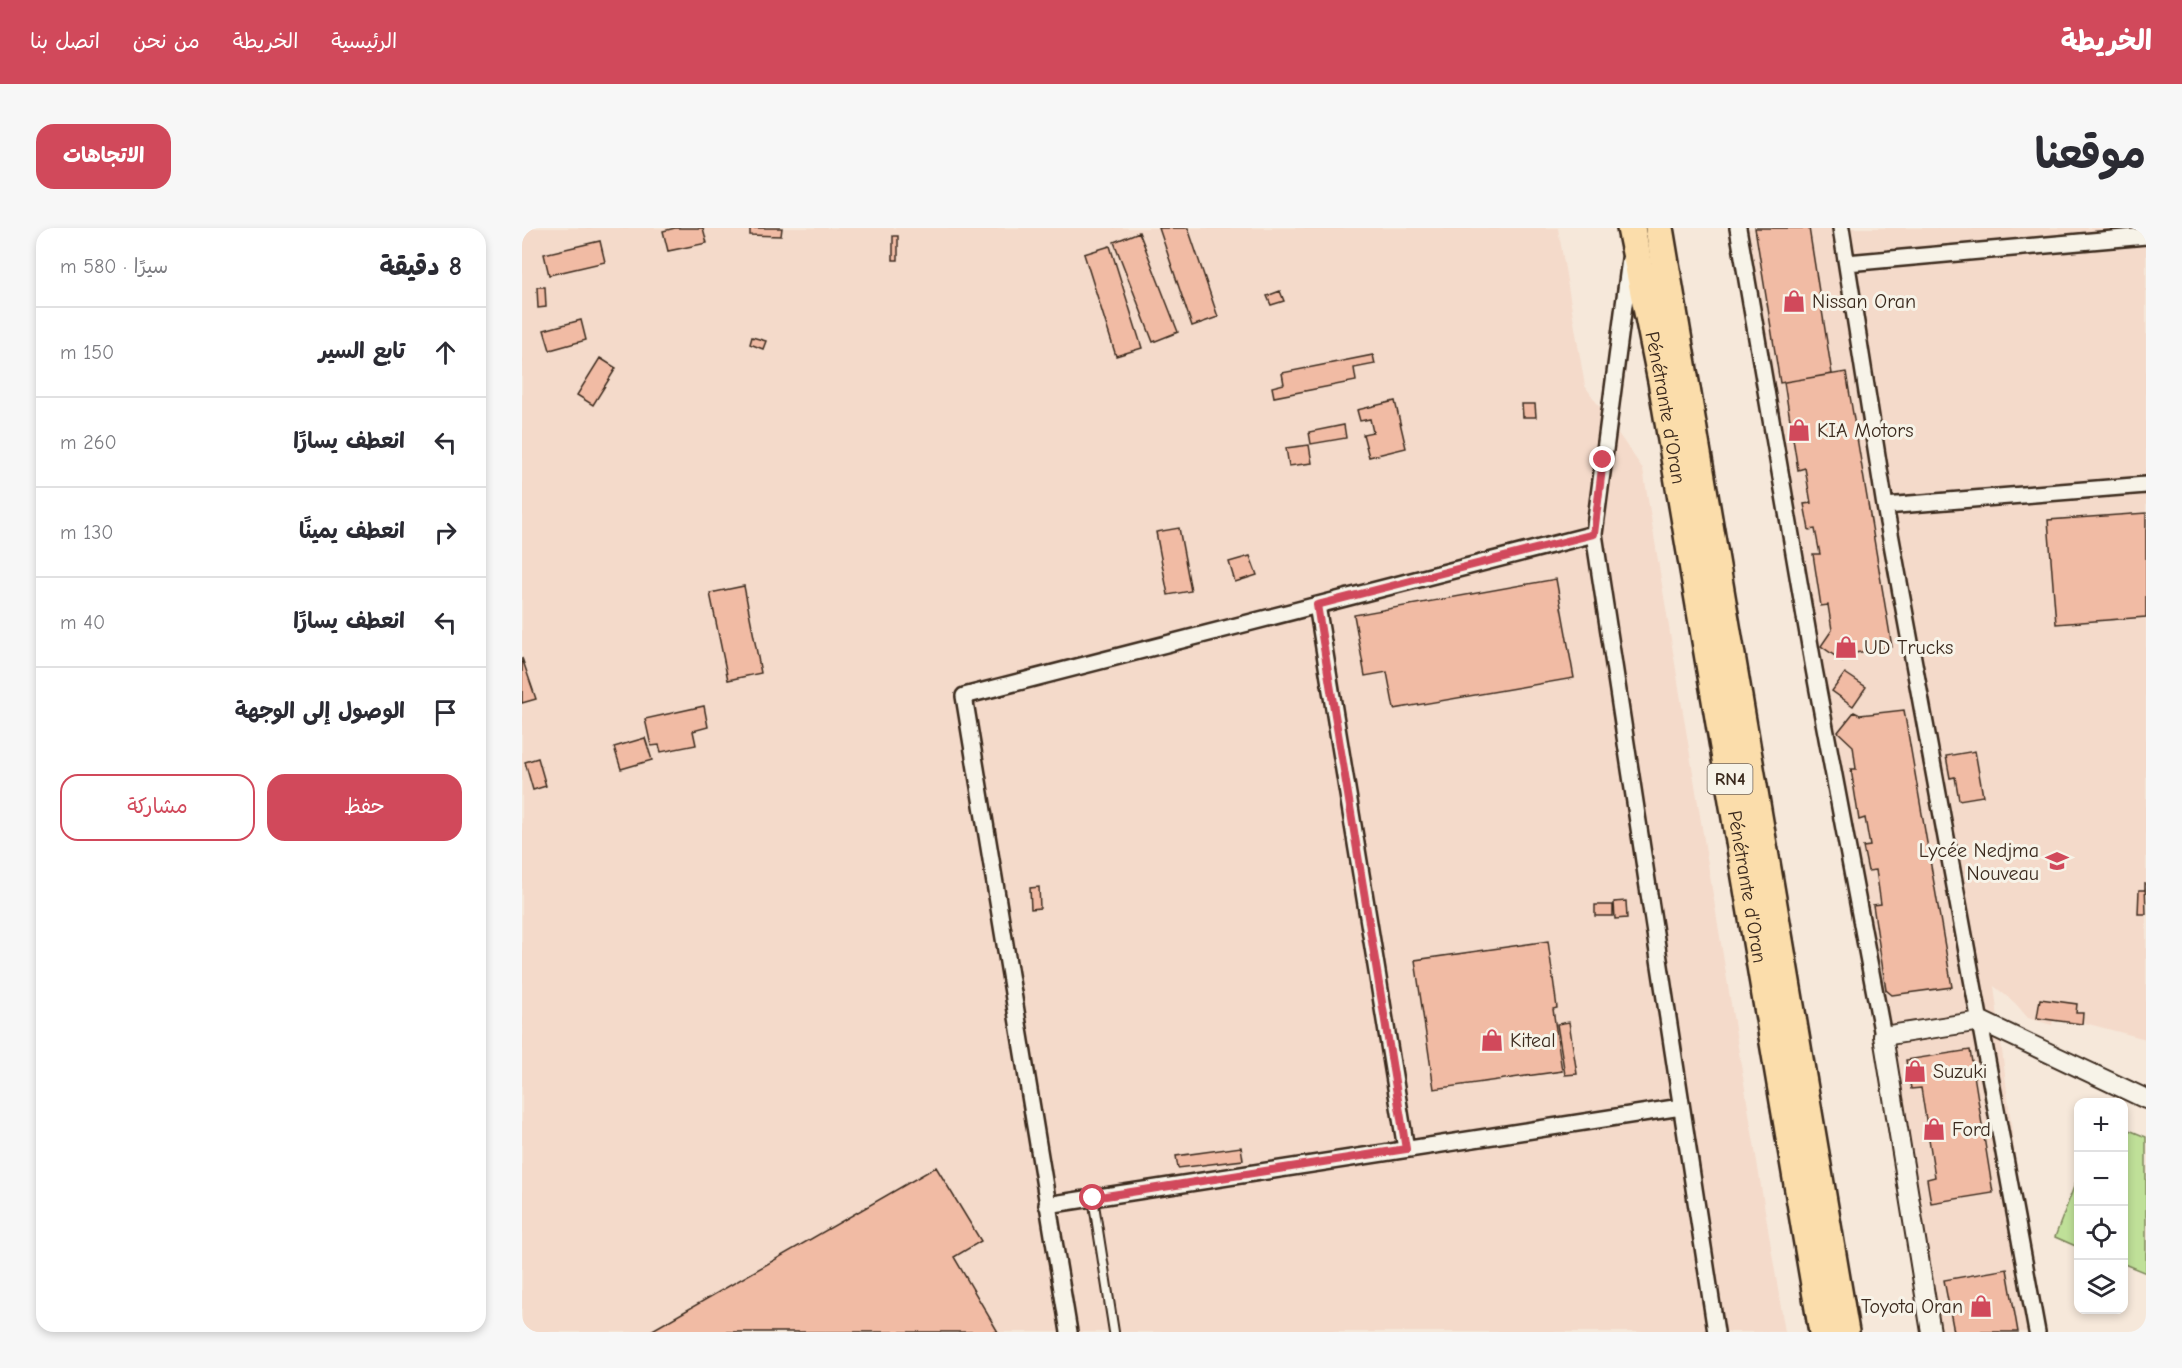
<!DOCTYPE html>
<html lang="ar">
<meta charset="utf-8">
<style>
:root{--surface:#fff;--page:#f7f7f7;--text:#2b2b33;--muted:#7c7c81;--line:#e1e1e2;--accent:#d1495b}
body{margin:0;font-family:"Comic Neue","Playpen Sans Arabic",sans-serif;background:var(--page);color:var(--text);direction:rtl}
.controls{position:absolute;right:18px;bottom:18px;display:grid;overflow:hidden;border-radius:12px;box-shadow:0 3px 9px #0003}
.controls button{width:54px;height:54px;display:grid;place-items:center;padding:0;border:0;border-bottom:2px solid var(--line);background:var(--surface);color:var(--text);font:30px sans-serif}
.stop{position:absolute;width:18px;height:18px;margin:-14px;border:4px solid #d1495b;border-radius:50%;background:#fff}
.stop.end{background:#d1495b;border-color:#fff;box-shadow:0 2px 6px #0008}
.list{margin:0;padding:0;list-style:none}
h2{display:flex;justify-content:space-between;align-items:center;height:78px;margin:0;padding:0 24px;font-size:26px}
h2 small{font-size:20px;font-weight:400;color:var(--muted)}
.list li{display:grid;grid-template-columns:39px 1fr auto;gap:18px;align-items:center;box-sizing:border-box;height:90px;padding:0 24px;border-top:2px solid var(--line)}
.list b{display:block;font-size:22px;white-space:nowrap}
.list em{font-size:20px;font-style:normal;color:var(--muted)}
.actions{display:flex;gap:12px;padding:18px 24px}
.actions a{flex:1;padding:14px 0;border:2px solid var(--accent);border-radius:18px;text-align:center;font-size:21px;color:var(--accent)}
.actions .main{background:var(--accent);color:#fff}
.icon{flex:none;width:33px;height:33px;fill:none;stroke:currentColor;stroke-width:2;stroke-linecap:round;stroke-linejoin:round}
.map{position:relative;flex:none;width:1624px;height:1104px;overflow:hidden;direction:ltr;border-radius:18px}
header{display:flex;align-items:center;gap:36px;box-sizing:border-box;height:84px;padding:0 30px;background:var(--accent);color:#fff}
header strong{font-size:28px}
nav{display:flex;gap:33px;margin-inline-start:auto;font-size:21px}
.intro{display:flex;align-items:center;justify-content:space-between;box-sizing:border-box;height:144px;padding:0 36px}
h1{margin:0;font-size:42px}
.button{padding:15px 27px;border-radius:18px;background:var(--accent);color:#fff;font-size:21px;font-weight:700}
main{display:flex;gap:36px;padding:0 36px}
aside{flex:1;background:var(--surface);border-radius:18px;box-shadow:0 3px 9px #0003}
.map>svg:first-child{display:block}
.built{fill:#f4daca}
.green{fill:#bfe098;stroke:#7d855b;stroke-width:1.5}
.building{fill:#f1bba4;stroke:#3b2a1e;stroke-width:1.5}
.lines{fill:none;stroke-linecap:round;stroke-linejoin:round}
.service-casing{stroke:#3b2a1e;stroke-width:12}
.minor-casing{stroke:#3b2a1e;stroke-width:20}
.tertiary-casing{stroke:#3b2a1e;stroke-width:22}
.motorway-casing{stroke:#3b2a1e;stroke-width:32}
.service{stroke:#f7f3e8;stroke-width:8}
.minor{stroke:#f7f3e8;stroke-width:15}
.tertiary{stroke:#f7f3e8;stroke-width:18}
.motorway{stroke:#fbddab;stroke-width:27}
.route{stroke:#d1495b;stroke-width:8}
.labels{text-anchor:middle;stroke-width:6;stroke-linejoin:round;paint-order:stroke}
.shield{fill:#f7f3e8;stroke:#73665b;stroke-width:1.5}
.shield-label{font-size:18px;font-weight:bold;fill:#3b2a1e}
.poi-label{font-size:20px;fill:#3b2a1e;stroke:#f7f3e8;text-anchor:start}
.street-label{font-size:20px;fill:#3b2a1e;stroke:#f7f3e8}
</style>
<header>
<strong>الخريطة</strong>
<nav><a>الرئيسية</a><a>الخريطة</a><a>من نحن</a><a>اتصل بنا</a></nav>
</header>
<div class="intro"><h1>موقعنا</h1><a class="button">الاتجاهات</a></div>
<main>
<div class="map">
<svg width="1624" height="1104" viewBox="0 0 1624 1104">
<rect width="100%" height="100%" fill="#f6e8da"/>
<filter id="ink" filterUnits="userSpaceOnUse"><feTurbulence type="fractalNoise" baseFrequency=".0167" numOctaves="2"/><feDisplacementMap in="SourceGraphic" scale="12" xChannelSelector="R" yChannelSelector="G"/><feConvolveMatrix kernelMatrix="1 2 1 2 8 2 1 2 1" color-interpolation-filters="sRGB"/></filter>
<g filter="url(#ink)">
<path class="built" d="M0,0h1036l27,158 58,83 142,863h-1263z
M1210,0h414v811l-92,-24 -2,10 -24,-7 -13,-15 -21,-17 43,346h-102z"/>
<path class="green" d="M1602,900l22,9v136l-22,-9z
M1556,948v71l-23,-10z"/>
<path class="building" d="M153,0h28l4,15 -39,8 -5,-20z
M228,0h32l-1,8 -31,-1z
M637,0h29l30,89 -26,9z
M1233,0h54l23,146 -52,9z
M617,4l39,100 -25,10 -39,-100z
M371,8h5v24h-5z
M78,13l5,21 -56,13 -5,-21z
M588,18l32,102 -26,8 -32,-102z
M15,59h8l1,20 -8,1z
M758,63l4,10 -13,4 -4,-9z
M59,92l5,20 -36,10 -6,-20z
M230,109l14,4 -3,8 -13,-5z
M851,127l2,9 -21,4 2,13 -82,16 -2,-10 12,-3 -2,-11z
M78,130l16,10 -23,37 -16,-10z
M1324,144l46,275 -43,7 -7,7 -21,-15 11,-16 -4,-25 -7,1 -8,-52h7l-5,-25 -6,1 -5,-26 7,-1 -6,-35 -7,2 -14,-88z
M873,173l11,47 -37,9 -6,-23 10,-2 -3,-13 -10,2 -3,-11z
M1000,176h13l1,13h-13z
M822,197l2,13 -35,6 -2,-12z
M787,217l3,18 -23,3 -3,-18z
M1624,285v104l-90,7 -8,-104z
M657,300l12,63 -23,4 -12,-63z
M728,328l7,19 -22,7 -6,-20z
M1034,351l18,99 -180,31 -7,-37 -22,4 -11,-61z
M222,358l17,87 -33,7 -18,-87z
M0,430l14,41 -14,4z
M1323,445l21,14 -13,19 -21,-15z
M182,478l4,21 -15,4 3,14 -35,7 -2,-7 -8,1 -6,-27z
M1382,482l48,277 -60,8 -6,-5 -13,-85 8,-1 -5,-34 -8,1 -5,-24 7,-1 -5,-28 -6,2 -8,-51h5l-3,-23 -15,-14 16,-20 6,3z
M123,510l7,22 -31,9 -7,-22z
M1453,523l8,45 -24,4 -4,-23 -5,1 -4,-22z
M16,530l8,28 -13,4 -8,-28z
M1623,654l1,32h-8l1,-24h6z
M517,659l1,21 -9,1 -1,-21z
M1104,673l1,17 -12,1 -1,-17z
M1073,677h18v11h-18z
M1026,713l9,67 -4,1 9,62 -128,18 -19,-129z
M1518,771l37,5 -1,9h7l-1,11 -45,-6z
M1047,794l8,52 -12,1 -8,-51z
M1448,822l23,143 -62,10 -4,-24 8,-2 -14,-89 -10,1 -5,-29z
M719,919l2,13 -65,8 -2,-12z
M414,939l45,74 -27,16 44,75h-349z
M1485,1041l11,63h-64l-10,-52z"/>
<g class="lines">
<g class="service-casing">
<path id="service" d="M571,970l21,134"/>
</g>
<g class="minor-casing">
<path id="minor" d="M1216,0l76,441 69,367
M1319,0l44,278 152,826
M1108,31l-36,275 122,798
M1325,35l299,-27
M1363,278l261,-21
M795,377l89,544
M525,977l634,-98
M547,1104l-105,-636 630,-162"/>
</g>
<g class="tertiary-casing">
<path id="tertiary" d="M1409,1104l-48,-296 98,-15 165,78"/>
</g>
<g class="motorway-casing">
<g id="motorway">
<path id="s1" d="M1109,0l31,153 161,951"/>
<path d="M1137,0l186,1104"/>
</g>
</g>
<use href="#service" class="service"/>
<use href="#minor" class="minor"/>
<use href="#tertiary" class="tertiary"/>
<use href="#motorway" class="motorway"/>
</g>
</g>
<g class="lines" filter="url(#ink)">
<path class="route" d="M571,970l313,-49 -89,-544 277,-71 9,-74"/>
</g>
<defs>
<g id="shop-bare" transform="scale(1.8)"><path d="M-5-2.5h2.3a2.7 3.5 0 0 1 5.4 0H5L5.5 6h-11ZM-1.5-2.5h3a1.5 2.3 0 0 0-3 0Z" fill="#d1495b" stroke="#f7f3e8" stroke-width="2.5" paint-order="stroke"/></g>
<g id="school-bare" transform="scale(1.8)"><path d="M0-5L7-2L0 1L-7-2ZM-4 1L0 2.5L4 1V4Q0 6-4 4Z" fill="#d1495b" stroke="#f7f3e8" stroke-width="2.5" paint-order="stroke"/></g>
</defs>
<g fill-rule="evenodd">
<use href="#shop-bare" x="1272" y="73"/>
<use href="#shop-bare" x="1277" y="202"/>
<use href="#shop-bare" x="1324" y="419"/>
<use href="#school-bare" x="1535" y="633"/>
<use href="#shop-bare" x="970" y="812"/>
<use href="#shop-bare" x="1393" y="843"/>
<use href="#shop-bare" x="1412" y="901"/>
<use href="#shop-bare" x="1459" y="1078"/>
</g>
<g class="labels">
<rect class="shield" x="1185.5" y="536" width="45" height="30" rx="4.5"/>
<g class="shield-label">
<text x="1208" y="557">RN4</text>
</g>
<g class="poi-label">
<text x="1290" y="80">Nissan Oran</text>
<text x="1295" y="209">KIA Motors</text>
<text x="1342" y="426">UD Trucks</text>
<text x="1517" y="629" text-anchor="end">Lycée Nedjma<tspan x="1517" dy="23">Nouveau</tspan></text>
<text x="988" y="819">Kiteal</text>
<text x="1411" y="850">Suzuki</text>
<text x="1430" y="908">Ford</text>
<text x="1441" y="1085" text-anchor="end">Toyota Oran</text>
</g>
<g class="street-label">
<text dy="7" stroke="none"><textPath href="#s1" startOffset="183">Pénétrante d'Oran</textPath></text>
<text dy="7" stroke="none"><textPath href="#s1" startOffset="669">Pénétrante d'Oran</textPath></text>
</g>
</g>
</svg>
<div class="controls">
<button>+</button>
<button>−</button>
<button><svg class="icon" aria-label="locate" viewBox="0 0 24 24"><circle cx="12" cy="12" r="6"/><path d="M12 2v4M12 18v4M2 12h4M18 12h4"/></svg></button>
<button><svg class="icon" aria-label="layers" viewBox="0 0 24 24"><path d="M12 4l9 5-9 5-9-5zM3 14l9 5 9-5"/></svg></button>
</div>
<div class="stop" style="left:571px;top:970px"></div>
<div class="stop end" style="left:1081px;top:232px"></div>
</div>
<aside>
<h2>8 دقيقة<small>سيرًا · 580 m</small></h2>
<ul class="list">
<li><svg class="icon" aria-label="ahead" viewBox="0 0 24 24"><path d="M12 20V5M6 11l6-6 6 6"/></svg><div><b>تابع السير</b></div><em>150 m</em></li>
<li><svg class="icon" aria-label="left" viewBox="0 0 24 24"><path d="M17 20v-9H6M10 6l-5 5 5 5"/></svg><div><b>انعطف يسارًا</b></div><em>260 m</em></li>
<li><svg class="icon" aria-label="right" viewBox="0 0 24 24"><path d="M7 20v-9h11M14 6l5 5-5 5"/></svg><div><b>انعطف يمينًا</b></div><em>130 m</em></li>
<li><svg class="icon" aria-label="left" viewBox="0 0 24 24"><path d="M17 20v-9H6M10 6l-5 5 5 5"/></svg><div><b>انعطف يسارًا</b></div><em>40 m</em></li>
<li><svg class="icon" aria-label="arrive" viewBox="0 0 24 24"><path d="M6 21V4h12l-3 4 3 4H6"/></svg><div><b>الوصول إلى الوجهة</b></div></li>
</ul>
<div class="actions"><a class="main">حفظ</a><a>مشاركة</a></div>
</aside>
</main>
